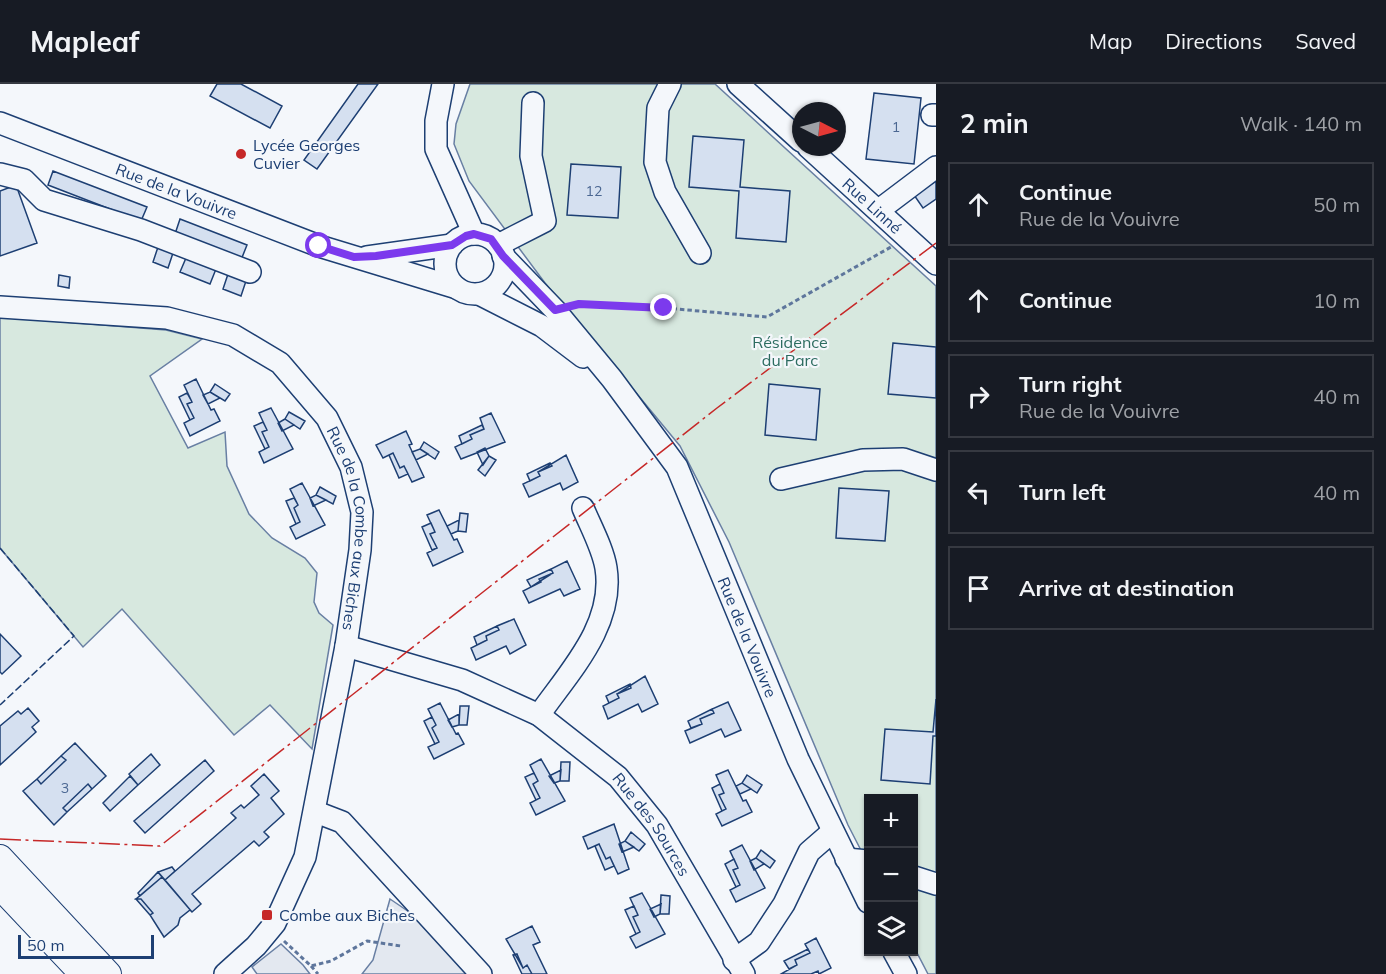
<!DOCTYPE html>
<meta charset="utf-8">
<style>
:root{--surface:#171b24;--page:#20242c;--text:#f1f3f6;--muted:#9ea1a6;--line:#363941}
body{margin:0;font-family:Mulish,sans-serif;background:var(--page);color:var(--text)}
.controls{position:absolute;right:18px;bottom:18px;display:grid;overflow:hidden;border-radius:0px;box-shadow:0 2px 4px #0004}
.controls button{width:54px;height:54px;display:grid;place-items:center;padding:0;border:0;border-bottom:2px solid var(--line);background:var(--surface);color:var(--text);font:30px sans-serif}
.compass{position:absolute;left:792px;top:18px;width:54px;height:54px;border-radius:50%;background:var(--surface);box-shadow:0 2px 4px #0004;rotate:96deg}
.scale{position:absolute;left:18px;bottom:15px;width:136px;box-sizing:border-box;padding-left:6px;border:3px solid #1d3f73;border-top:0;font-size:16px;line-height:21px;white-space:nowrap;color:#1d3f73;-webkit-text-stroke:4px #f4f7fb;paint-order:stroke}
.stop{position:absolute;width:18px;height:18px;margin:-14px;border:4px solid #7c3aed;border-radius:50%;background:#fff}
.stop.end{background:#7c3aed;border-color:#fff;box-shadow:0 2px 6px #0008}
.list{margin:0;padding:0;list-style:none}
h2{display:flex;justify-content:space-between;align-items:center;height:78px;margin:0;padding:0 24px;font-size:26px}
h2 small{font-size:20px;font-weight:400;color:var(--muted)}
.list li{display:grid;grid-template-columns:39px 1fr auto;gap:18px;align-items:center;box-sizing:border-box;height:84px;margin:0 12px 12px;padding:0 12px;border:2px solid var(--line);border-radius:0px}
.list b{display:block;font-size:22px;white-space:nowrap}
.list p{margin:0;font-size:20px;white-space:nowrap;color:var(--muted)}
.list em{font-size:20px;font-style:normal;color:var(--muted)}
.icon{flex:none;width:33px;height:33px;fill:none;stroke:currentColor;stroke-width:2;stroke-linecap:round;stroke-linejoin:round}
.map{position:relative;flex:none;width:936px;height:890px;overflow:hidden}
header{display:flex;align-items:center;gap:36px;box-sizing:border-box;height:84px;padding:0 30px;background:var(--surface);border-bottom:2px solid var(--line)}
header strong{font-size:28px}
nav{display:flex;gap:33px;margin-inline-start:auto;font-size:21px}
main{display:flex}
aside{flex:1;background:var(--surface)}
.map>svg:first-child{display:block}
.green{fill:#d7e8df;stroke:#687fa3;stroke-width:1.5}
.parking{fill:#e3e8f0;stroke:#687fa3;stroke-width:1.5}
.building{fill:#d5e0f0;stroke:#1d3f73;stroke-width:1.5}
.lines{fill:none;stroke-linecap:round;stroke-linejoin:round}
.minor-casing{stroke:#1d3f73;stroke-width:24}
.major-casing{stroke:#1d3f73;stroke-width:28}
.path{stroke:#5e769c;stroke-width:3;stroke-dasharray:4.5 3;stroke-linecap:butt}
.minor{stroke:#f4f7fb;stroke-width:21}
.major{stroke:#f4f7fb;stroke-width:26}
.fence{stroke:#1d3f73;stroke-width:1.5;stroke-dasharray:8 3;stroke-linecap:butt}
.power{stroke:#c62828;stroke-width:1.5;stroke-dasharray:21 4.5 3 4.5;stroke-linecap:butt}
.route{stroke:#7c3aed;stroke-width:8}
.poi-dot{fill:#c62828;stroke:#f4f7fb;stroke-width:2}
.labels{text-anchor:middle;stroke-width:4.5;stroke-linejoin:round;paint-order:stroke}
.number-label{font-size:14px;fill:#4b6792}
.poi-label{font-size:16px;fill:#1d3f73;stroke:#f4f7fb;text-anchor:start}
.street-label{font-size:16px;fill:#1d3f73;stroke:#f4f7fb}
.park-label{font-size:16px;fill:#2c6c60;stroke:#f4f7fb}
</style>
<header>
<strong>Mapleaf</strong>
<nav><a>Map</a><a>Directions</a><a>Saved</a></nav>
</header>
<main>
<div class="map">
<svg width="936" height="890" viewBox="0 0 936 890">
<rect width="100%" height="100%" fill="#f4f7fb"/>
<path class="green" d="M470,0h245l221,202v688h-8l-14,-27v-149h-46v66l-20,-39 -119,-283 -49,-96 -135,-163 -76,-102 -15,-37 2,-20z
M0,233l166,13 36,9 -52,37 38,72 37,-16 2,34 22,48 23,24 33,20 12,15 -3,29 5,11 14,12 -21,124 -42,-44 -36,30 -112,-126 -39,38 -83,-99z"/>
<path class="parking" d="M390,815l59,40 17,35h-104l11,-14z
M281,860l22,21 7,9h-53l-5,-7z"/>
<path class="building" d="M217,0h24l41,22 -12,22 -60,-32z
M358,0h20l-61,85 -13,-9z
M874,9l47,5 -7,66 -48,-5z
M693,52l51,4 -4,47 50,4 -4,51 -50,-4 3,-47 -50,-4z
M571,80l50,3 -3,51 -51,-3z
M53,87l94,36 -6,14 -93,-36z
M936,97v18l-13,9 -9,-13z
M16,101l21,58 -37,13v-65z
M180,135l67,26 -6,15 -66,-26z
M158,163l15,6 -5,15 -15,-6z
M186,174l30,11 -6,15 -30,-12z
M228,190l18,7 -5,15 -18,-7z
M59,191l11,2 -1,11 -11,-2z
M893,259l43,4v51l-48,-4z
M196,295l15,31 3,-1 6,12 -30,15 -6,-13 10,-5 -7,-14 5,-2 -8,-17z
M215,300l15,10 -5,7 -15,-9z
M769,300l51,5 -4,51 -51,-5z
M210,308l10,6 -12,6 -5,-9z
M187,309l5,9 -5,2 7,14 -4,2 -11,-23z
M271,324l22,41 -29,14 -5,-11 10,-5 -7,-15 5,-2 -8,-17z
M289,328l16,9 -5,8 -15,-10z
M491,329l14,29 -44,17 -6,-12 17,-8 -2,-4 14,-6 -4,-11z
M285,335l9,6 -12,6 -4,-8z
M263,338l4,8 -5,2 7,15 -4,2 -11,-23z
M482,341l2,4 -14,6 2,4 -10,5 -3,-8z
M406,347l6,13 -3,1 15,32 -12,5 -8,-16 -4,2 -7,-15 -10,5 -7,-13z
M424,358l15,10 -4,7 -15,-10z
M485,364l4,8 -6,9 -6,-13z
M420,365l8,5 -12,6 -4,-8z
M393,369l7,15 4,-2 4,8 -9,4 -10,-23z
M566,371l12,27 -15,8 -3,-7 -31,14 -6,-13 17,-8 -2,-4z
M489,372l7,4 -11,16 -7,-6z
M550,379l2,3 -14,6 2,4 -10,5 -3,-7z
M302,399l23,42 -29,14 -6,-12 10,-5 -6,-14 4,-3 -8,-16z
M320,403l16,9 -3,8 -17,-9z
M839,404l50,3 -4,50 -49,-3z
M316,411l10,5 -13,6 -3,-8z
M294,414l4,7 -4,3 6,14 -4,2 -10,-23z
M439,426l15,30 3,-1 6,13 -30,14 -6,-13 10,-5 -7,-14 5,-2 -8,-17z
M460,429l8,1 -2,18 -8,-1z
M459,436l-1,11 -7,3 -4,-8z
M431,439l4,9 -5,2 7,14 -5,2 -10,-23z
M567,477l13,28 -16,7 -4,-7 -31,14 -6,-12 18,-9 -2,-3 14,-6 -2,-4z
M551,485l2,4 -22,14 -4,-7z
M514,535l12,26 -16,9 -4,-8 -30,14 -5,-12 16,-8 -1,-4 13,-6 -2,-4z
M497,542l2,4 -13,6 1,4 -10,5 -3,-8z
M0,550l21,22 -19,18 -2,-2z
M645,592l13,28 -16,8 -4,-8 -30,15 -5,-13 16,-8 -2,-4z
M630,600l1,4 -14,6 2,4 -10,5 -3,-7z
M936,615v37h-3l-3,48 -49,-4 4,-51 48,3z
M728,618l13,28 -16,7 -4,-8 -31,14 -5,-12 17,-7 -2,-5 14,-6 -2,-4z
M440,619l16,31 2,-1 6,11 -30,15 -6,-12 11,-5 -7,-14 4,-3 -8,-16z
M460,622h9l-2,19h-8z
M28,624l11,13 -7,6 4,5 -36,33v-39l18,-15 3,3z
M712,625l2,4 -14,6 2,5 -11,4 -3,-7z
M459,630v11l-7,2 -4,-7z
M432,633l4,8 -4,3 7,14 -4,2 -11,-23z
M75,659l31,33 -14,13 -4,-5 -25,24 4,4 -13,13 -31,-34 14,-12 4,5 25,-24 -5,-4z
M151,670l9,11 -22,20 -9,-11z
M61,672l5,4 -25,24 -4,-5z
M541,675l24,42 -29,14 -6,-12 10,-5 -7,-14 5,-3 -8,-16z
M205,676l9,11 -69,62 -11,-12z
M561,678h9l-1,19h-9z
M561,686l-1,11 -6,2 -5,-7z
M728,686l15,31 3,-1 6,12 -30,14 -6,-12 10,-5 -7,-14 5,-2 -8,-18z
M534,689l4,8 -5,3 7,14 -4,2 -11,-23z
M264,690l15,17 -8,7 13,16 -20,18 5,5 -10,9 -5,-5 -62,53 9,10 -9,8 -27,-32 71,-62 -5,-5 10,-8 3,3 15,-13 -8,-9z
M747,691l15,10 -5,8 -15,-10z
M130,692l8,9 -28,26 -7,-8z
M742,699l9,6 -11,5 -4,-8z
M88,700l4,5 -25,23 -4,-4z
M720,700l4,9 -5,2 7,14 -4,2 -10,-23z
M614,740l15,45 -11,5 -8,-17 -4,2 -7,-15 -11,5 -5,-12z
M631,748l14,12 -6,7 -14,-10z
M625,757l9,6 -12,5 -3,-8z
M599,760l7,15 4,-2 4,9 -9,4 -10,-24z
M742,761l23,43 -29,14 -6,-12 10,-5 -7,-15 5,-2 -8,-17z
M761,766l14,11 -5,7 -14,-10z
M756,774l8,6 -10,6 -4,-9z
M734,775l4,9 -5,2 7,15 -4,2 -11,-23z
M172,783l3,4 -10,9 -7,-8z
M158,788l4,5 -22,19 -2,-3z
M162,793l30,35 -2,-2 -10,8 -2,7 -14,12 -14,-22 3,-2 -12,-14h-5z
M642,809l23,41 -29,14 -6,-11 10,-5 -7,-15 5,-2 -8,-17z
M661,811l9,1 -1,18h-9z
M136,815h5l12,14 -3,2z
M661,820l-1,10 -6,3 -4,-8z
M634,822l4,9 -5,2 7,15 -4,2 -11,-24z
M532,842l8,16 -7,3 14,29h-15l-5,-9 -4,3 -17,-29z
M816,854l15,30 -12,6 -1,-3 -7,3h-30l16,-9 -2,-5 15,-7 -5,-9z
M808,865l2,4 -15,7 2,5 -8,4 -5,-8z
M517,870l6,14 4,-3 5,9h-10l-9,-19z"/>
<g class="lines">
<g class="minor-casing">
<g id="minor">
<path d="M443,0l-7,37v28l38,85"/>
<path d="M670,0l-12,24 -3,54 10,30 35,61"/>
<path d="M738,0l63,57"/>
<path d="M932,31h4"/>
<path id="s1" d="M0,39l319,123 138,42"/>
<path id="s2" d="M808,63l128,117"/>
<path d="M0,90l24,6 20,20 97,30 109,42"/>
<path d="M879,126l57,-43"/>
<circle cx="475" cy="180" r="30"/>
<path d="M498,161l47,-24 -14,-65 2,-53"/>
<path id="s3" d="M503,172l52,54 57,69 65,88 121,292 70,143"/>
<path d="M367,173l85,-12"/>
<path d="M479,210l63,32 41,31"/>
<path id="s4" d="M0,223l167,11 66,17 47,28 47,55 24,49 11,45 -2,38 -14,96 -41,211 -30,66 -19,23 -31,28"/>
<path d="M781,395l82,-19 40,-1 33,11"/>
<path id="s5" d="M346,562l116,34 77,35 79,62 39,48 87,149"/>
<path d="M539,631c30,-43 76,-90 67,-147 -3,-19 -15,-41 -23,-60"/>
<path d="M316,728l26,10 139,152"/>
<path d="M846,775l22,2"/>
<path d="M914,793l22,7"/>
<path d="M894,868l12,22"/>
<path d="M734,876l25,-18 25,-38 25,-52 23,-20"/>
</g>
</g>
<g class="major-casing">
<path id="major" d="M0,774l108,116
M0,802l83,88"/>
</g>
<path class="path" d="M575,221l90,3 102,9 124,-70
M284,857l27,25 20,-5 36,-20 34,5
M311,882l7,8"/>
<use href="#minor" class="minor"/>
<use href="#major" class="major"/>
<path class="fence" d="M0,464l74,88 -74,69"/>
<path class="power" d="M0,755l160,7 557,-438 219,-165"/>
</g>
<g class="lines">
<path class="route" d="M319,162l35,11 22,-1 76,-11 14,-9 8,-2 17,5 12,17 52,54 24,-6 85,4"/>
</g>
<g class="poi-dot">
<circle cx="241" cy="70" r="6"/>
<rect x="261" y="825" width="12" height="12" rx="3"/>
</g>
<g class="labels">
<g class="number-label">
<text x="896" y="48">1</text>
<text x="594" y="112">12</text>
<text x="65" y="709">3</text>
</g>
<g class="poi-label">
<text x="253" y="67">Lycée Georges<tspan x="253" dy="18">Cuvier</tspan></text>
<text x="279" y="837">Combe aux Biches</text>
</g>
<g class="street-label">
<text dy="6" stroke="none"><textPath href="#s1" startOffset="189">Rue de la Vouivre</textPath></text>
<text dy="6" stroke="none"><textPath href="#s2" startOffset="87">Rue Linné</textPath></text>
<text dy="6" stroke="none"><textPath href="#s4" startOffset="478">Rue de la Combe aux Biches</textPath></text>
<text dy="6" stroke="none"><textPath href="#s3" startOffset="458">Rue de la Vouivre</textPath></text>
<text dy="6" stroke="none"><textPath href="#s5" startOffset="364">Rue des Sources</textPath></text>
</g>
<g class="park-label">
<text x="790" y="264">Résidence<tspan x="790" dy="18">du Parc</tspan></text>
</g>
</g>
</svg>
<div class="controls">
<button>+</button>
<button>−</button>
<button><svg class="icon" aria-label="layers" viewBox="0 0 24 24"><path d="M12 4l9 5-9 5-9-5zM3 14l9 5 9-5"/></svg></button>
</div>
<svg class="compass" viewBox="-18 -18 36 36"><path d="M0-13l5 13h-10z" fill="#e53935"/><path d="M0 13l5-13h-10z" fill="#9ea1a6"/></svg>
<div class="scale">50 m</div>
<div class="stop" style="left:319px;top:162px"></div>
<div class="stop end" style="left:664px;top:224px"></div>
</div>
<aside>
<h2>2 min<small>Walk · 140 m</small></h2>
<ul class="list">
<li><svg class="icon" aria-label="ahead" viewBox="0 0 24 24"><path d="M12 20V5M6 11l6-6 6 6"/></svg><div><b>Continue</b><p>Rue de la Vouivre</p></div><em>50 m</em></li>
<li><svg class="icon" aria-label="ahead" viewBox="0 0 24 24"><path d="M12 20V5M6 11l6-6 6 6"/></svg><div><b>Continue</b></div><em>10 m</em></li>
<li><svg class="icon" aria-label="right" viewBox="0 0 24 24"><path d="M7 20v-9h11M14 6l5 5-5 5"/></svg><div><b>Turn right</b><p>Rue de la Vouivre</p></div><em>40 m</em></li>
<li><svg class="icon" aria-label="left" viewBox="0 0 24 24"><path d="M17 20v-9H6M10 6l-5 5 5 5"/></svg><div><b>Turn left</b></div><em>40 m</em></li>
<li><svg class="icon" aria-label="arrive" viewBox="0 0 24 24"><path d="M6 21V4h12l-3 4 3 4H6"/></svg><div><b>Arrive at destination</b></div></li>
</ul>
</aside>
</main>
